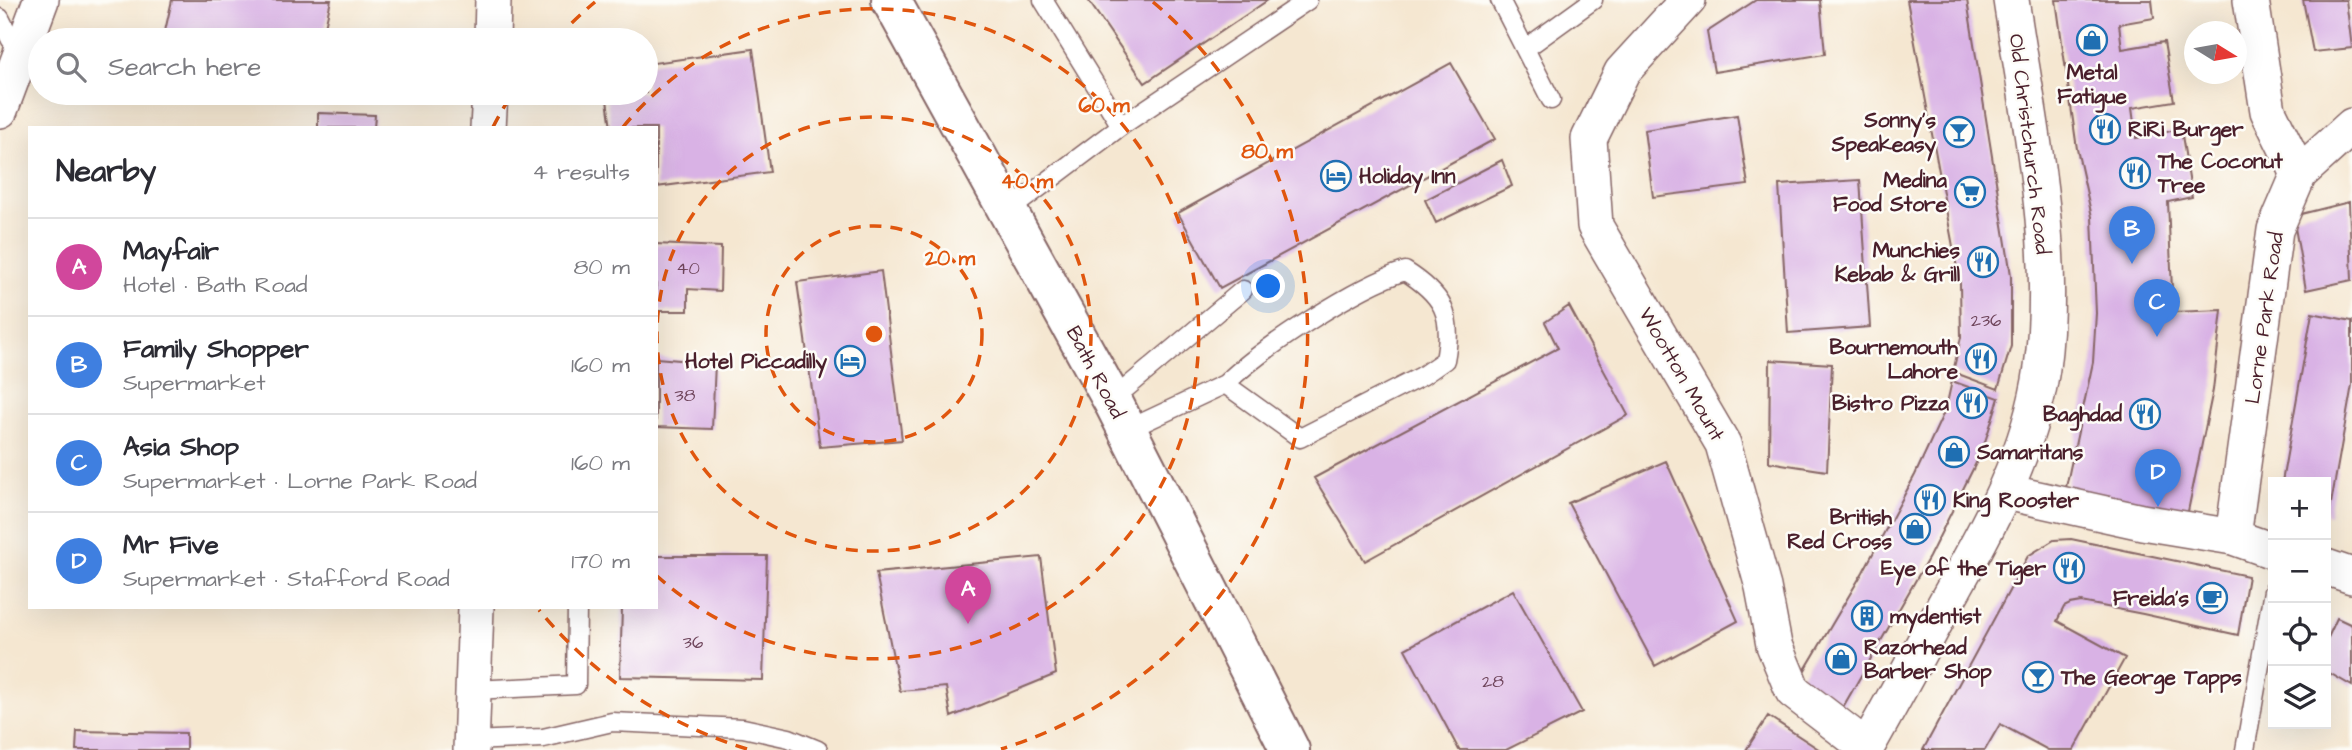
<!DOCTYPE html>
<meta charset="utf-8">
<style>
:root{--surface:#fff;--page:#f2f2f3;--text:#2b2b33;--muted:#7c7c81;--line:#e1e1e2;--accent:#2563eb}
body{margin:0;font-family:"Architects Daughter",sans-serif;background:var(--page);color:var(--text)}
.controls{position:absolute;right:21px;bottom:21px;display:grid;overflow:hidden;border-radius:0px;box-shadow:0 7px 28px #0002}
.controls button{width:63px;height:63px;display:grid;place-items:center;padding:0;border:0;border-bottom:2px solid var(--line);background:var(--surface);color:var(--text);font:35px sans-serif}
.compass{position:absolute;left:2184px;top:21px;width:63px;height:63px;border-radius:50%;background:var(--surface);box-shadow:0 7px 28px #0002;rotate:101deg}
.you{position:absolute;left:1269px;top:287px;width:24px;height:24px;margin:-18px;border:5px solid #fff;border-radius:50%;background:#1a73e8;box-shadow:0 0 0 10px #1a73e833}
.badge{display:grid;place-items:center;width:46px;height:46px;border-radius:50%;background:var(--accent);color:#fff;font-size:23px;font-weight:700}
.pin{position:absolute;translate:-50% -58px;filter:drop-shadow(0 2px 4px #0008)}
.pin::after{content:'';position:absolute;top:37px;width:24px;height:21px;background:inherit;clip-path:polygon(0 0,100% 0,50% 100%)}
.list{margin:0;padding:0;list-style:none}
h2{display:flex;justify-content:space-between;align-items:center;height:91px;margin:0;padding:0 28px;font-size:30px}
h2 small{font-size:23px;font-weight:400;color:var(--muted)}
.list li{display:grid;grid-template-columns:46px 1fr auto;gap:21px;align-items:center;box-sizing:border-box;height:98px;padding:0 28px;border-top:2px solid var(--line)}
.list b{display:block;font-size:26px;white-space:nowrap}
.list p{margin:0;font-size:23px;white-space:nowrap;color:var(--muted)}
.list em{font-size:23px;font-style:normal;color:var(--muted)}
.icon{flex:none;width:38px;height:38px;fill:none;stroke:currentColor;stroke-width:2;stroke-linecap:round;stroke-linejoin:round}
.map{position:relative;flex:none;width:2352px;height:750px;overflow:hidden}
.search{position:absolute;background:var(--surface);box-shadow:0 7px 28px #0002;left:28px;top:28px;width:630px;height:77px;display:flex;align-items:center;gap:18px;box-sizing:border-box;padding:0 24px;border-radius:38px;color:var(--muted);font-size:26px}
.panel{position:absolute;background:var(--surface);box-shadow:0 7px 28px #0002;left:28px;top:126px;width:630px;height:483px;border-radius:0px}
.map>svg:first-child{display:block}
.building{fill:#d9b2e5}
.lines{fill:none;stroke-linecap:round;stroke-linejoin:round}
.lane-casing{stroke:#866565;stroke-width:21}
.street-casing{stroke:#866565;stroke-width:38}
.secondary-casing{stroke:#866565;stroke-width:42}
.lane{stroke:#fff;stroke-width:18}
.street{stroke:#fff;stroke-width:35}
.secondary{stroke:#fff;stroke-width:38}
.ring{fill:none;stroke:#e0560e;stroke-width:3.5;stroke-dasharray:12 9}
.labels{text-anchor:middle;stroke-width:5;stroke-linejoin:round;paint-order:stroke}
.number-label{font-size:18px;fill:#6e445a}
.poi-label{font-size:21px;font-weight:bold;fill:#4a1f2b;stroke:#fdfcf7;text-anchor:end}
.street-label{font-size:21px;fill:#4a1f2b;stroke:#fdfcf7}
.centre{fill:#e0560e;stroke:#fdfcf7;stroke-width:3.5}
.ring-label{font-size:21px;text-anchor:middle;font-weight:bold;fill:#e0560e;stroke:#fdfcf7;stroke-width:5;stroke-linejoin:round;paint-order:stroke}
</style>
<div class="map">
<svg width="2352" height="750" viewBox="0 0 2352 750">
<rect width="100%" height="100%" fill="#fdfcf7"/>
<filter id="ink" filterUnits="userSpaceOnUse"><feTurbulence type="fractalNoise" baseFrequency=".0143" numOctaves="2"/><feDisplacementMap in="SourceGraphic" scale="14" xChannelSelector="R" yChannelSelector="G"/><feConvolveMatrix kernelMatrix="1 2 1 2 8 2 1 2 1" color-interpolation-filters="sRGB"/></filter>
<filter id="wash" filterUnits="userSpaceOnUse"><feTurbulence type="fractalNoise" baseFrequency=".00686" numOctaves="4" result="noise"/><feDisplacementMap in="SourceGraphic" scale="28" xChannelSelector="R" yChannelSelector="G"/><feGaussianBlur stdDeviation="1.57" result="paint"/><feColorMatrix in="noise" values="0 0 0 0 0 0 0 0 0 0 0 0 0 0 0 0 0 1.4 0 .05"/><feComposite in="paint" operator="in"/></filter>
<g filter="url(#wash)">
<rect width="100%" height="100%" fill="#f5e7d1"/>
<g id="blocks">
<path class="building" d="M172,0h159l-9,40h-159z
M1088,0h180l-123,83z
M1756,0h64l5,54 -111,18 -7,-40z
M1907,0h60l44,275v71l-13,43 -45,-17 8,-35 -1,-53z
M2056,0h96l2,18 -35,6 3,25 42,-7 10,59 -42,7 4,30 45,-9 11,68 -24,5 5,110 49,-2 -9,80 -27,131 -121,-29 28,-130 3,-49 -4,-96 -15,-68z
M2303,0h43l6,48 -39,4z
M753,49l17,123 -114,15v-59h-45l-5,-35h40v-29z
M1451,63l44,76 -275,149 -42,-75z
M318,113l57,2 -1,13h-56z
M1737,115l11,70 -95,12 -9,-67z
M1502,160l10,26 -76,37 -11,-23z
M1860,180l10,147 -82,6 -9,-148z
M2349,202l3,78 -46,10 -13,-74z
M656,244l65,3 -1,44 -32,-2v22h-32z
M881,271l21,169 -82,7 -23,-165z
M1569,306l59,109 -263,146 -51,-83 244,-130 -13,-26z
M2312,313l40,8v64l-23,130 -3,-1v-32h-44z
M656,358l59,5 -3,66 -56,-2z
M1770,360l62,4 -5,107 -58,-9z
M1952,381l47,17 -17,53 -53,106 -86,150 -44,-27 64,-108 52,-97 31,-67z
M1666,461l72,160 -83,45 -87,-163z
M2071,539l177,37 -10,59 -95,-21 -62,-12 -11,2 -6,3 -7,14 68,37 -51,92h-26l-48,-26 -15,26h-62l105,-194 26,-16z
M656,556h111l-4,124 -143,-3 2,-70h34z
M1041,557l15,117 -105,43 -5,-30 -46,4 -24,-118z
M1513,590l69,122 -76,38h-47l-54,-101z
M2337,618l15,7v61l-26,-15v-29z
M1768,716l52,34h-74z
M77,731l109,2v17h-110z"/>
</g>
</g>
<g filter="url(#ink)">
<use href="#blocks" fill-opacity="0" stroke="#866565" stroke-width="2"/>
<g class="lines">
<g class="lane-casing">
<path id="lane" d="M1500,0l51,100
M0,18l11,22 13,5
M1525,49l68,-49
M1121,126l187,-126
M1008,211l113,-85 -78,-126
M1112,400l131,-110
M1127,430l98,-46 75,54 122,-62 23,-16c9,-46 -2,-65 -40,-89 -48,15 -143,77 -180,113
M474,690l102,-5 1,-78
M471,741l72,-3 69,-16 131,6 46,10 29,12
M2245,750l28,-159"/>
</g>
<g class="street-casing">
<path id="street" d="M1688,0l-66,72 -33,67 6,87 128,218 40,143 11,58 19,46 73,56
M2251,0l17,111 31,63
M492,40l1,-40
M0,110l41,-110
M488,128l2,-35
M2006,492l136,30 91,15 40,14
M2233,537l42,-307 24,-56 53,-48
M2326,567l26,9
M471,750l5,-143
M1865,750c27,-47 53,-96 79,-144 42,-75 86,-151 98,-238 16,-122 -13,-247 -31,-368"/>
</g>
<g class="secondary-casing">
<path id="secondary" d="M891,0l221,400 178,350"/>
</g>
<use href="#lane" class="lane"/>
<use href="#street" class="street"/>
<use href="#secondary" class="secondary"/>
</g>
</g>
<g class="ring">
<circle cx="874" cy="334" r="108"/>
<circle cx="874" cy="334" r="217"/>
<path d="M623 127A325 325 0 1 1 657 576"/>
<path d="M747 749A434 434 0 0 1 539 610M493 127A434 434 0 0 1 512 94M557 38A434 434 0 0 1 595 2M1153 2A434 434 0 0 1 1001 749"/>
</g>
<defs>
<g id="shop-ring" transform="scale(1.575)"><circle r="9.5" fill="#fdfcf7" stroke="#1f6fb2" stroke-width="1.5"/><path d="M-5-2.5h2.3a2.7 3.5 0 0 1 5.4 0H5L5.5 6h-11ZM-1.5-2.5h3a1.5 2.3 0 0 0-3 0Z" fill="#1f6fb2"/></g>
<g id="restaurant-ring" transform="scale(1.575)"><circle r="9.5" fill="#fdfcf7" stroke="#1f6fb2" stroke-width="1.5"/><path d="M-5-6h1v4h1v-4h1v4h1v-4h1v5L-1.5 .5V6h-2V.5L-5-1ZM5-6V6H3V1.5H1.5Q1.5-4 5-6Z" fill="#1f6fb2"/></g>
<g id="bar-ring" transform="scale(1.575)"><circle r="9.5" fill="#fdfcf7" stroke="#1f6fb2" stroke-width="1.5"/><path d="M-6-5H6L.8 .8V4.5H3.5V6h-7V4.5H-.8V.8Z" fill="#1f6fb2"/></g>
<g id="hotel-ring" transform="scale(1.575)"><circle r="9.5" fill="#fdfcf7" stroke="#1f6fb2" stroke-width="1.5"/><path d="M-6-4.5h1.5V1H6V5H4.5V3h-9V5H-6ZM-4 0a1.8 1.8 0 1 1 3.6 0ZM.5 0V-2.5h3Q6-2.5 6 0Z" fill="#1f6fb2"/></g>
<g id="supermarket-ring" transform="scale(1.575)"><circle r="9.5" fill="#fdfcf7" stroke="#1f6fb2" stroke-width="1.5"/><path d="M-6-5.5h2.5l.6 2H6L4.5 2H-2.5L-4.4-4H-6ZM-1.5 3.2a1.3 1.3 0 1 0 .1 0ZM3 3.2a1.3 1.3 0 1 0 .1 0Z" fill="#1f6fb2"/></g>
<g id="cafe-ring" transform="scale(1.575)"><circle r="9.5" fill="#fdfcf7" stroke="#1f6fb2" stroke-width="1.5"/><path d="M-5.5-4.5H6V0H3Q3 3.5 0 3.5H-2.5Q-5.5 3.5-5.5 0ZM3-3.2v2h1.7v-2ZM-6 4.5H4V6H-6Z" fill="#1f6fb2"/></g>
<g id="building-ring" transform="scale(1.575)"><circle r="9.5" fill="#fdfcf7" stroke="#1f6fb2" stroke-width="1.5"/><path d="M-4-6H4V6H1V3H-1V6H-4ZM-2.5-4.3h1.7v1.8h-1.7ZM.8-4.3h1.7v1.8H.8ZM-2.5-1h1.7V.8h-1.7ZM.8-1h1.7V.8H.8Z" fill="#1f6fb2"/></g>
</defs>
<g fill-rule="evenodd">
<use href="#shop-ring" x="2092" y="40"/>
<use href="#restaurant-ring" x="2105" y="129"/>
<use href="#bar-ring" x="1959" y="132"/>
<use href="#restaurant-ring" x="2135" y="173"/>
<use href="#hotel-ring" x="1336" y="176"/>
<use href="#supermarket-ring" x="1970" y="192"/>
<use href="#restaurant-ring" x="1983" y="262"/>
<use href="#restaurant-ring" x="1981" y="359"/>
<use href="#hotel-ring" x="850" y="361"/>
<use href="#restaurant-ring" x="1972" y="403"/>
<use href="#restaurant-ring" x="2145" y="414"/>
<use href="#shop-ring" x="1954" y="452"/>
<use href="#restaurant-ring" x="1930" y="500"/>
<use href="#shop-ring" x="1915" y="529"/>
<use href="#restaurant-ring" x="2069" y="568"/>
<use href="#cafe-ring" x="2212" y="598"/>
<use href="#building-ring" x="1867" y="616"/>
<use href="#shop-ring" x="1841" y="659"/>
<use href="#bar-ring" x="2038" y="677"/>
</g>
<g class="labels">
<g class="number-label">
<text x="688" y="274">40</text>
<text x="1986" y="326">236</text>
<text x="685" y="401">38</text>
<text x="693" y="648">36</text>
<text x="1493" y="687">28</text>
</g>
<g class="poi-label">
<text x="2092" y="79" text-anchor="middle">Metal<tspan x="2092" dy="24">Fatigue</tspan></text>
<text x="1936" y="127">Sonny's<tspan x="1936" dy="24">Speakeasy</tspan></text>
<text x="2128" y="136" text-anchor="start">RiRi Burger</text>
<text x="2158" y="168" text-anchor="start">The Coconut<tspan x="2158" dy="24">Tree</tspan></text>
<text x="1359" y="183" text-anchor="start">Holiday Inn</text>
<text x="1947" y="187">Medina<tspan x="1947" dy="24">Food Store</tspan></text>
<text x="1960" y="257">Munchies<tspan x="1960" dy="24">Kebab &amp; Grill</tspan></text>
<text x="1958" y="354">Bournemouth<tspan x="1958" dy="24">Lahore</tspan></text>
<text x="827" y="368">Hotel Piccadilly</text>
<text x="1949" y="410">Bistro Pizza</text>
<text x="2122" y="421">Baghdad</text>
<text x="1977" y="459" text-anchor="start">Samaritans</text>
<text x="1953" y="507" text-anchor="start">King Rooster</text>
<text x="1892" y="524">British<tspan x="1892" dy="24">Red Cross</tspan></text>
<text x="2046" y="575">Eye of the Tiger</text>
<text x="2189" y="605">Freida's</text>
<text x="1890" y="623" text-anchor="start">mydentist</text>
<text x="1864" y="654" text-anchor="start">Razorhead<tspan x="1864" dy="24">Barber Shop</tspan></text>
<text x="2061" y="684" text-anchor="start">The George Tapps</text>
</g>
<g class="street-label">
<text transform="translate(2030 144) rotate(83)" y="7">Old Christchurch Road</text>
<text transform="translate(2264 318) rotate(-82)" y="7">Lorne Park Road</text>
<text transform="translate(1096 372) rotate(62)" y="7">Bath Road</text>
<text transform="translate(1682 374) rotate(60)" y="7">Wootton Mount</text>
</g>
</g>
<circle cx="874" cy="334" r="10" class="centre"/>
<g class="ring-label">
<text x="1104" y="112">60 m</text>
<text x="1267" y="158">80 m</text>
<text x="1027" y="188">40 m</text>
<text x="950" y="265">20 m</text>
</g>
</svg>
<div class="controls">
<button>+</button>
<button>−</button>
<button><svg class="icon" aria-label="locate" viewBox="0 0 24 24"><circle cx="12" cy="12" r="6"/><path d="M12 2v4M12 18v4M2 12h4M18 12h4"/></svg></button>
<button><svg class="icon" aria-label="layers" viewBox="0 0 24 24"><path d="M12 4l9 5-9 5-9-5zM3 14l9 5 9-5"/></svg></button>
</div>
<svg class="compass" viewBox="-18 -18 36 36"><path d="M0-13l5 13h-10z" fill="#e53935"/><path d="M0 13l5-13h-10z" fill="#7c7c81"/></svg>
<div class="you"></div>
<div class="pin badge" style="left:968px;top:624px;background:#d1479c">A</div>
<div class="pin badge" style="left:2132px;top:264px;background:#3f7fe0">B</div>
<div class="pin badge" style="left:2157px;top:337px;background:#3f7fe0">C</div>
<div class="pin badge" style="left:2158px;top:507px;background:#3f7fe0">D</div>
<div class="search"><svg class="icon" aria-label="search" viewBox="0 0 24 24"><circle cx="10" cy="10" r="6"/><path d="M15 15l6 6"/></svg>Search here</div>
<section class="panel">
<h2>Nearby<small>4 results</small></h2>
<ul class="list">
<li><span class="badge" style="background:#d1479c">A</span><div><b>Mayfair</b><p>Hotel · Bath Road</p></div><em>80 m</em></li>
<li><span class="badge" style="background:#3f7fe0">B</span><div><b>Family Shopper</b><p>Supermarket</p></div><em>160 m</em></li>
<li><span class="badge" style="background:#3f7fe0">C</span><div><b>Asia Shop</b><p>Supermarket · Lorne Park Road</p></div><em>160 m</em></li>
<li><span class="badge" style="background:#3f7fe0">D</span><div><b>Mr Five</b><p>Supermarket · Stafford Road</p></div><em>170 m</em></li>
</ul>
</section>
</div>
